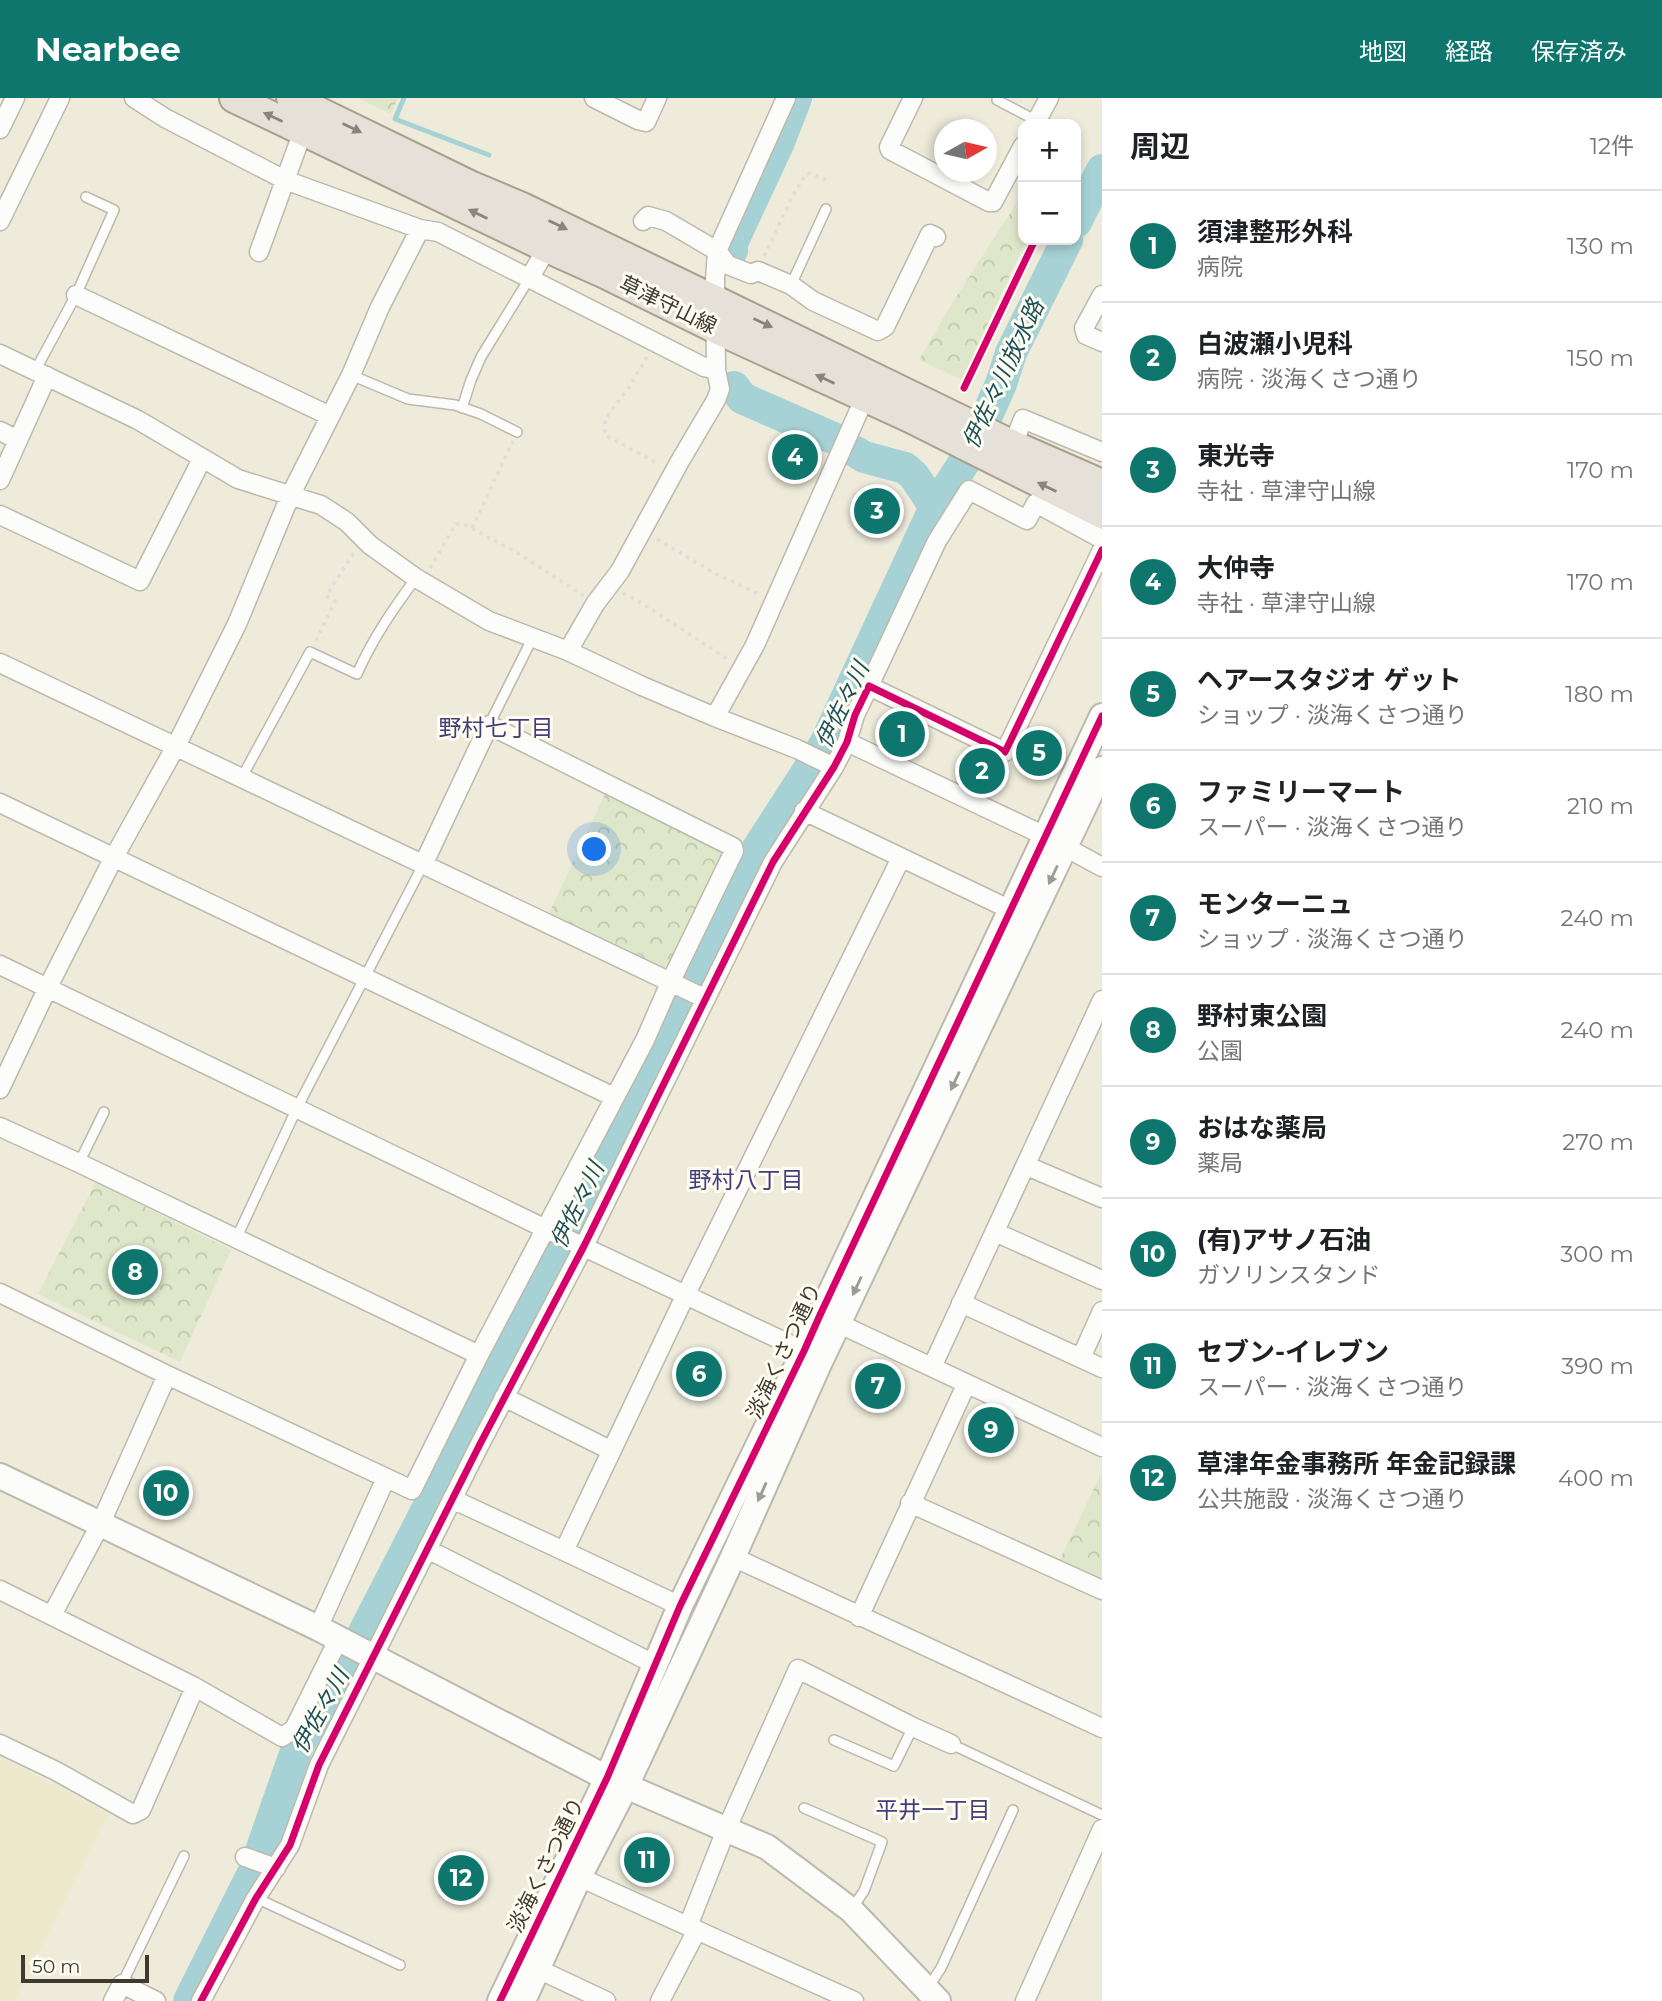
<!DOCTYPE html>
<html lang="ja">
<meta charset="utf-8">
<style>
:root{--surface:#fff;--page:#f6f6f6;--text:#202124;--muted:#757577;--line:#e0e0e0;--accent:#0f766e}
body{margin:0;font-family:Montserrat,"Noto Sans JP",sans-serif;background:var(--page);color:var(--text)}
.controls{position:absolute;right:21px;top:21px;display:grid;overflow:hidden;border-radius:14px;box-shadow:0 4px 10px #0003}
.controls button{width:63px;height:63px;display:grid;place-items:center;padding:0;border:0;border-bottom:2px solid var(--line);background:var(--surface);color:var(--text);font:35px sans-serif}
.compass{position:absolute;left:934px;top:21px;width:63px;height:63px;border-radius:50%;background:var(--surface);box-shadow:0 4px 10px #0003;rotate:82deg}
.scale{position:absolute;left:21px;bottom:18px;width:128px;box-sizing:border-box;padding-left:7px;border:4px solid #3d3b30;border-top:0;font-size:19px;line-height:24px;white-space:nowrap;color:#3d3b30;-webkit-text-stroke:5px #fffdf1;paint-order:stroke}
.you{position:absolute;left:595px;top:752px;width:24px;height:24px;margin:-18px;border:5px solid #fff;border-radius:50%;background:#1a73e8;box-shadow:0 0 0 10px #1a73e833}
.badge{display:grid;place-items:center;width:46px;height:46px;border-radius:50%;background:var(--accent);color:#fff;font-size:23px;font-weight:700}
.pin{position:absolute;translate:-50% -50%;border:4px solid #fff;box-shadow:0 2px 7px #0006}
.list{margin:0;padding:0;list-style:none}
h2{display:flex;justify-content:space-between;align-items:center;height:91px;margin:0;padding:0 28px;font-size:30px}
h2 small{font-size:23px;font-weight:400;color:var(--muted)}
.list li{display:grid;grid-template-columns:46px 1fr auto;gap:21px;align-items:center;box-sizing:border-box;height:112px;padding:0 28px;border-top:2px solid var(--line)}
.list b{display:block;font-size:26px;white-space:nowrap}
.list p{margin:0;font-size:23px;white-space:nowrap;color:var(--muted)}
.list em{font-size:23px;font-style:normal;color:var(--muted)}
.map{position:relative;flex:none;width:1102px;height:1903px;overflow:hidden}
header{display:flex;align-items:center;gap:42px;box-sizing:border-box;height:98px;padding:0 35px;background:var(--accent);color:#fff}
header strong{font-size:33px}
nav{display:flex;gap:38px;margin-inline-start:auto;font-size:24px}
main{display:flex}
aside{flex:1;background:var(--surface)}
.map>svg:first-child{display:block}
.built{fill:#eee8cd}
.forest{fill:url(#forest-crowns)}
.lines{fill:none;stroke-linecap:round;stroke-linejoin:round}
.stream{stroke:#a7d2d5;stroke-width:5}
.river{stroke:#a7d2d5;stroke-width:32}
.lane-casing{stroke:#bcb9ad;stroke-width:12}
.street-casing{stroke:#bcb9ad;stroke-width:21}
.secondary-casing{stroke:#bcb9ad;stroke-width:28}
.primary-casing{stroke:#a89f8d;stroke-width:32}
.path{stroke:#dfddd8;stroke-width:3.5;stroke-dasharray:3.5 5;stroke-linecap:butt}
.lane{stroke:#fcfcfa;stroke-width:9}
.street{stroke:#fcfcfa;stroke-width:18}
.secondary{stroke:#fcfcfa;stroke-width:24}
.primary{stroke:#e5e0d8;stroke-width:28}
.cycleway-casing{stroke:#fffdf1;stroke-width:11}
.cycleway{stroke:#d6006c;stroke-width:7}
.oneway{fill:#89857c}
.oneway2{fill:#9c9c95}
.labels{text-anchor:middle;stroke-width:6;stroke-linejoin:round;paint-order:stroke}
.street-label{font-size:21px;fill:#3d3b30;stroke:#fffdf1}
.water-label{font-size:23px;font-style:italic;fill:#1c515b;stroke:#fffdf1}
.neighbourhood-label{font-size:23px;fill:#423e7b;stroke:#fffdf1}
</style>
<header>
<strong>Nearbee</strong>
<nav><a>地図</a><a>経路</a><a>保存済み</a></nav>
</header>
<main>
<div class="map">
<svg width="1102" height="1903" viewBox="0 0 1102 1903">
<defs>
<pattern id="forest-crowns" width="20" height="18" patternUnits="userSpaceOnUse" patternTransform="scale(1.75)"><rect width="20" height="18" fill="#dfe7ca"/><path d="M2 6a3 3 0 1 1 6 0M12 15a3 3 0 1 1 6 0" fill="none" stroke="#c0c7ae"/></pattern>
</defs>
<rect width="100%" height="100%" fill="#eeebdb"/>
<path class="built" d="M0,1659l109,56 -94,188h-15z"/>
<path class="forest" d="M358,0h40l-8,16z
M1023,95v47h3l-64,140 -43,-20 27,-47z
M606,694l116,57 2,9 -55,108 -11,3 -110,-54z
M96,1084l135,68 -51,112 -142,-68z
M1102,1374v109l-43,-20z"/>
<g class="lines">
<path class="stream" d="M404,0l-9,21 94,36"/>
<path class="river" d="M1076,124l26,-52
M732,153v-8l47,-101 17,-44
M734,289l8,11 91,40
M856,354l8,5 41,11 9,8 21,31
M189,1903l65,-130 43,-123 63,-108 77,-150 253,-513 68,-129 67,-104 110,-237 28,-43 21,-42 17,-38 10,-31 56,-113"/>
<g class="lane-casing">
<path id="lane" d="M997,2l40,21
M791,187l35,-76
M35,273l41,-76 38,-85 -28,-13
M351,277l57,24 47,6 26,9 36,18
M462,310l9,-28 10,-23 48,-78
M489,627l44,-88
M242,679l68,-125 47,22c16,-36 36,-65 59,-96
M79,1065l25,-51
M236,1141l61,-131 127,-245
M834,1642l60,26 19,-39
M951,1646l151,71
M804,1710l78,34 -18,49 -13,19
M256,1800l144,67
M122,1886l62,-128
M928,1890l13,-20 72,-158"/>
</g>
<g class="street-casing">
<path id="street" d="M134,0l31,20 120,62 135,49 18,3 266,135 12,3
M594,0l44,22 8,2 11,-24
M913,0l-24,49 1,3 99,52h4l30,-56
M1035,26l14,-26
M0,31l15,-31
M0,123l60,-123
M643,123l5,-5 18,5 51,30 11,14 23,9 7,-3 33,14 22,16 65,30 7,-4 45,-93 6,3
M259,154l44,-121
M529,181l18,-31
M76,197l254,121
M1102,197l-18,33 2,7 16,7
M0,256l138,66 100,59 83,26 26,17 23,23 46,33 73,43 79,30 74,35 73,31 82,32 37,18
M0,333l18,9
M1013,347l10,-26 79,33
M0,382l47,-104
M0,417l140,66 62,-122
M568,553l27,-47 25,-33 60,-110 36,-61 4,-11 -4,-19 -1,-90 2,-29 69,-153
M0,565l706,336
M869,588l68,-145 32,-51 58,30 9,-17 66,36
M715,619l40,-72 110,-248
M847,644l198,94 57,31
M0,705l614,294
M804,713l207,99
M0,867l546,264 258,122
M0,991l48,-102 65,-128 63,-113 61,-122 53,-128 61,-121 29,-68 40,-78
M0,1029l79,36 400,192
M1027,1068l75,32
M995,1134l107,48
M0,1195l167,82 245,115 67,-135 166,-315 25,-57 64,-132 -1,-4 -244,-122 -65,138
M961,1205l141,65
M829,1221l273,128
M1081,1260l21,-47
M932,1269l170,-367
M504,1299l106,53
M452,1401l112,52
M910,1405l192,87
M427,1451l229,116
M733,1459l369,171
M0,1492l195,97 87,50 12,-8 45,-91
M680,1508l-116,-55 122,-257 215,-436
M52,1517l48,-90 67,-150
M859,1519l107,-232
M318,1530l68,-150
M0,1646l56,27 77,43 8,-4 54,-123
M245,1759l31,11
M579,1779l275,124
M688,1828l38,-96 72,-161 115,58 38,17
M538,1871l68,32
M113,1903l9,-17 34,17
M201,1903l55,-103 34,-53 29,-80 160,-319 105,-200 189,-384 61,-95 13,-25 8,-27 14,-29 136,66 97,-202
M660,1903l37,-71
M1025,1903l77,-172"/>
</g>
<g class="secondary-casing">
<path id="secondary" d="M0,1378l318,152 289,150 160,69 84,63 87,91
M500,1903l107,-223 73,-172 124,-255 16,-36 282,-599
M523,1903l56,-124 47,-91 107,-229 85,-191 284,-597"/>
</g>
<g class="primary-casing">
<path id="primary" d="M234,0l313,150 58,26 111,55 194,89 192,96
M291,0l181,88 50,21 193,93 298,145 89,39"/>
</g>
<path class="path" d="M764,158l29,-61 13,-21 5,-1 15,7
M647,259l-18,30 -24,32v16l54,29
M472,430l41,-87
M657,441l59,35 45,21
M430,470l26,-44 10,1 55,30 63,41
M623,495l17,9 89,58
M316,543l19,-40 -9,-5 29,-45"/>
<use href="#lane" class="lane"/>
<use href="#street" class="street"/>
<use href="#secondary" class="secondary"/>
<use href="#primary" class="primary"/>
<g class="cycleway-casing">
<path id="cycleway" d="M964,290l71,-148
M201,1903l55,-103 34,-53 29,-80 160,-319 105,-200 189,-384 61,-95 13,-25 8,-27 14,-29 136,66 97,-202
M500,1903l107,-223 73,-172 124,-255 16,-36 282,-599"/>
</g>
<use href="#cycleway" class="cycleway"/>
</g>
<defs><path id="oneway-solid" d="M-6-.8H1V-3.2L6.5 0L1 3.2V.8H-6Z" transform="scale(1.75)"/></defs>
<g class="oneway">
<use href="#oneway-solid" transform="translate(273 19) rotate(-155)"/>
<use href="#oneway-solid" transform="translate(352 30) rotate(26)"/>
<use href="#oneway-solid" transform="translate(478 116) rotate(-154)"/>
<use href="#oneway-solid" transform="translate(558 127) rotate(26)"/>
<use href="#oneway-solid" transform="translate(763 225) rotate(25)"/>
<use href="#oneway-solid" transform="translate(825 281) rotate(-155)"/>
<use href="#oneway-solid" transform="translate(1047 389) rotate(-154)"/>
</g>
<g class="oneway2">
<use href="#oneway-solid" transform="translate(1053 777) rotate(115)"/>
<use href="#oneway-solid" transform="translate(955 983) rotate(115)"/>
<use href="#oneway-solid" transform="translate(857 1188) rotate(115)"/>
<use href="#oneway-solid" transform="translate(762 1394) rotate(114)"/>
</g>
<g class="labels">
<g class="street-label">
<text transform="translate(668 207) rotate(26)" y="7">草津守山線</text>
<text transform="translate(784 1253) rotate(-65)" y="7">淡海くさつ通り</text>
<text transform="translate(546 1767) rotate(-64)" y="7">淡海くさつ通り</text>
</g>
<g class="water-label">
<text transform="translate(1003 276) rotate(-65)" y="8">伊佐々川放水路</text>
<text transform="translate(842 607) rotate(-64)" y="8">伊佐々川</text>
<text transform="translate(577 1107) rotate(-64)" y="8">伊佐々川</text>
<text transform="translate(320 1613) rotate(-61)" y="8">伊佐々川</text>
</g>
<g class="neighbourhood-label">
<text x="496" y="638">野村七丁目</text>
<text x="746" y="1090">野村八丁目</text>
<text x="933" y="1720">平井一丁目</text>
</g>
</g>
</svg>
<div class="controls">
<button>+</button>
<button>−</button>
</div>
<svg class="compass" viewBox="-18 -18 36 36"><path d="M0-13l5 13h-10z" fill="#e53935"/><path d="M0 13l5-13h-10z" fill="#757577"/></svg>
<div class="scale">50 m</div>
<div class="you"></div>
<div class="pin badge" style="left:902px;top:636px">1</div>
<div class="pin badge" style="left:982px;top:673px">2</div>
<div class="pin badge" style="left:877px;top:413px">3</div>
<div class="pin badge" style="left:795px;top:359px">4</div>
<div class="pin badge" style="left:1039px;top:655px">5</div>
<div class="pin badge" style="left:699px;top:1276px">6</div>
<div class="pin badge" style="left:878px;top:1288px">7</div>
<div class="pin badge" style="left:135px;top:1174px">8</div>
<div class="pin badge" style="left:991px;top:1332px">9</div>
<div class="pin badge" style="left:166px;top:1395px">10</div>
<div class="pin badge" style="left:647px;top:1762px">11</div>
<div class="pin badge" style="left:461px;top:1780px">12</div>
</div>
<aside>
<h2>周辺<small>12件</small></h2>
<ul class="list">
<li><span class="badge">1</span><div><b>須津整形外科</b><p>病院</p></div><em>130 m</em></li>
<li><span class="badge">2</span><div><b>白波瀬小児科</b><p>病院 · 淡海くさつ通り</p></div><em>150 m</em></li>
<li><span class="badge">3</span><div><b>東光寺</b><p>寺社 · 草津守山線</p></div><em>170 m</em></li>
<li><span class="badge">4</span><div><b>大仲寺</b><p>寺社 · 草津守山線</p></div><em>170 m</em></li>
<li><span class="badge">5</span><div><b>ヘアースタジオ ゲット</b><p>ショップ · 淡海くさつ通り</p></div><em>180 m</em></li>
<li><span class="badge">6</span><div><b>ファミリーマート</b><p>スーパー · 淡海くさつ通り</p></div><em>210 m</em></li>
<li><span class="badge">7</span><div><b>モンターニュ</b><p>ショップ · 淡海くさつ通り</p></div><em>240 m</em></li>
<li><span class="badge">8</span><div><b>野村東公園</b><p>公園</p></div><em>240 m</em></li>
<li><span class="badge">9</span><div><b>おはな薬局</b><p>薬局</p></div><em>270 m</em></li>
<li><span class="badge">10</span><div><b>(有)アサノ石油</b><p>ガソリンスタンド</p></div><em>300 m</em></li>
<li><span class="badge">11</span><div><b>セブン-イレブン</b><p>スーパー · 淡海くさつ通り</p></div><em>390 m</em></li>
<li><span class="badge">12</span><div><b>草津年金事務所 年金記録課</b><p>公共施設 · 淡海くさつ通り</p></div><em>400 m</em></li>
</ul>
</aside>
</main>
